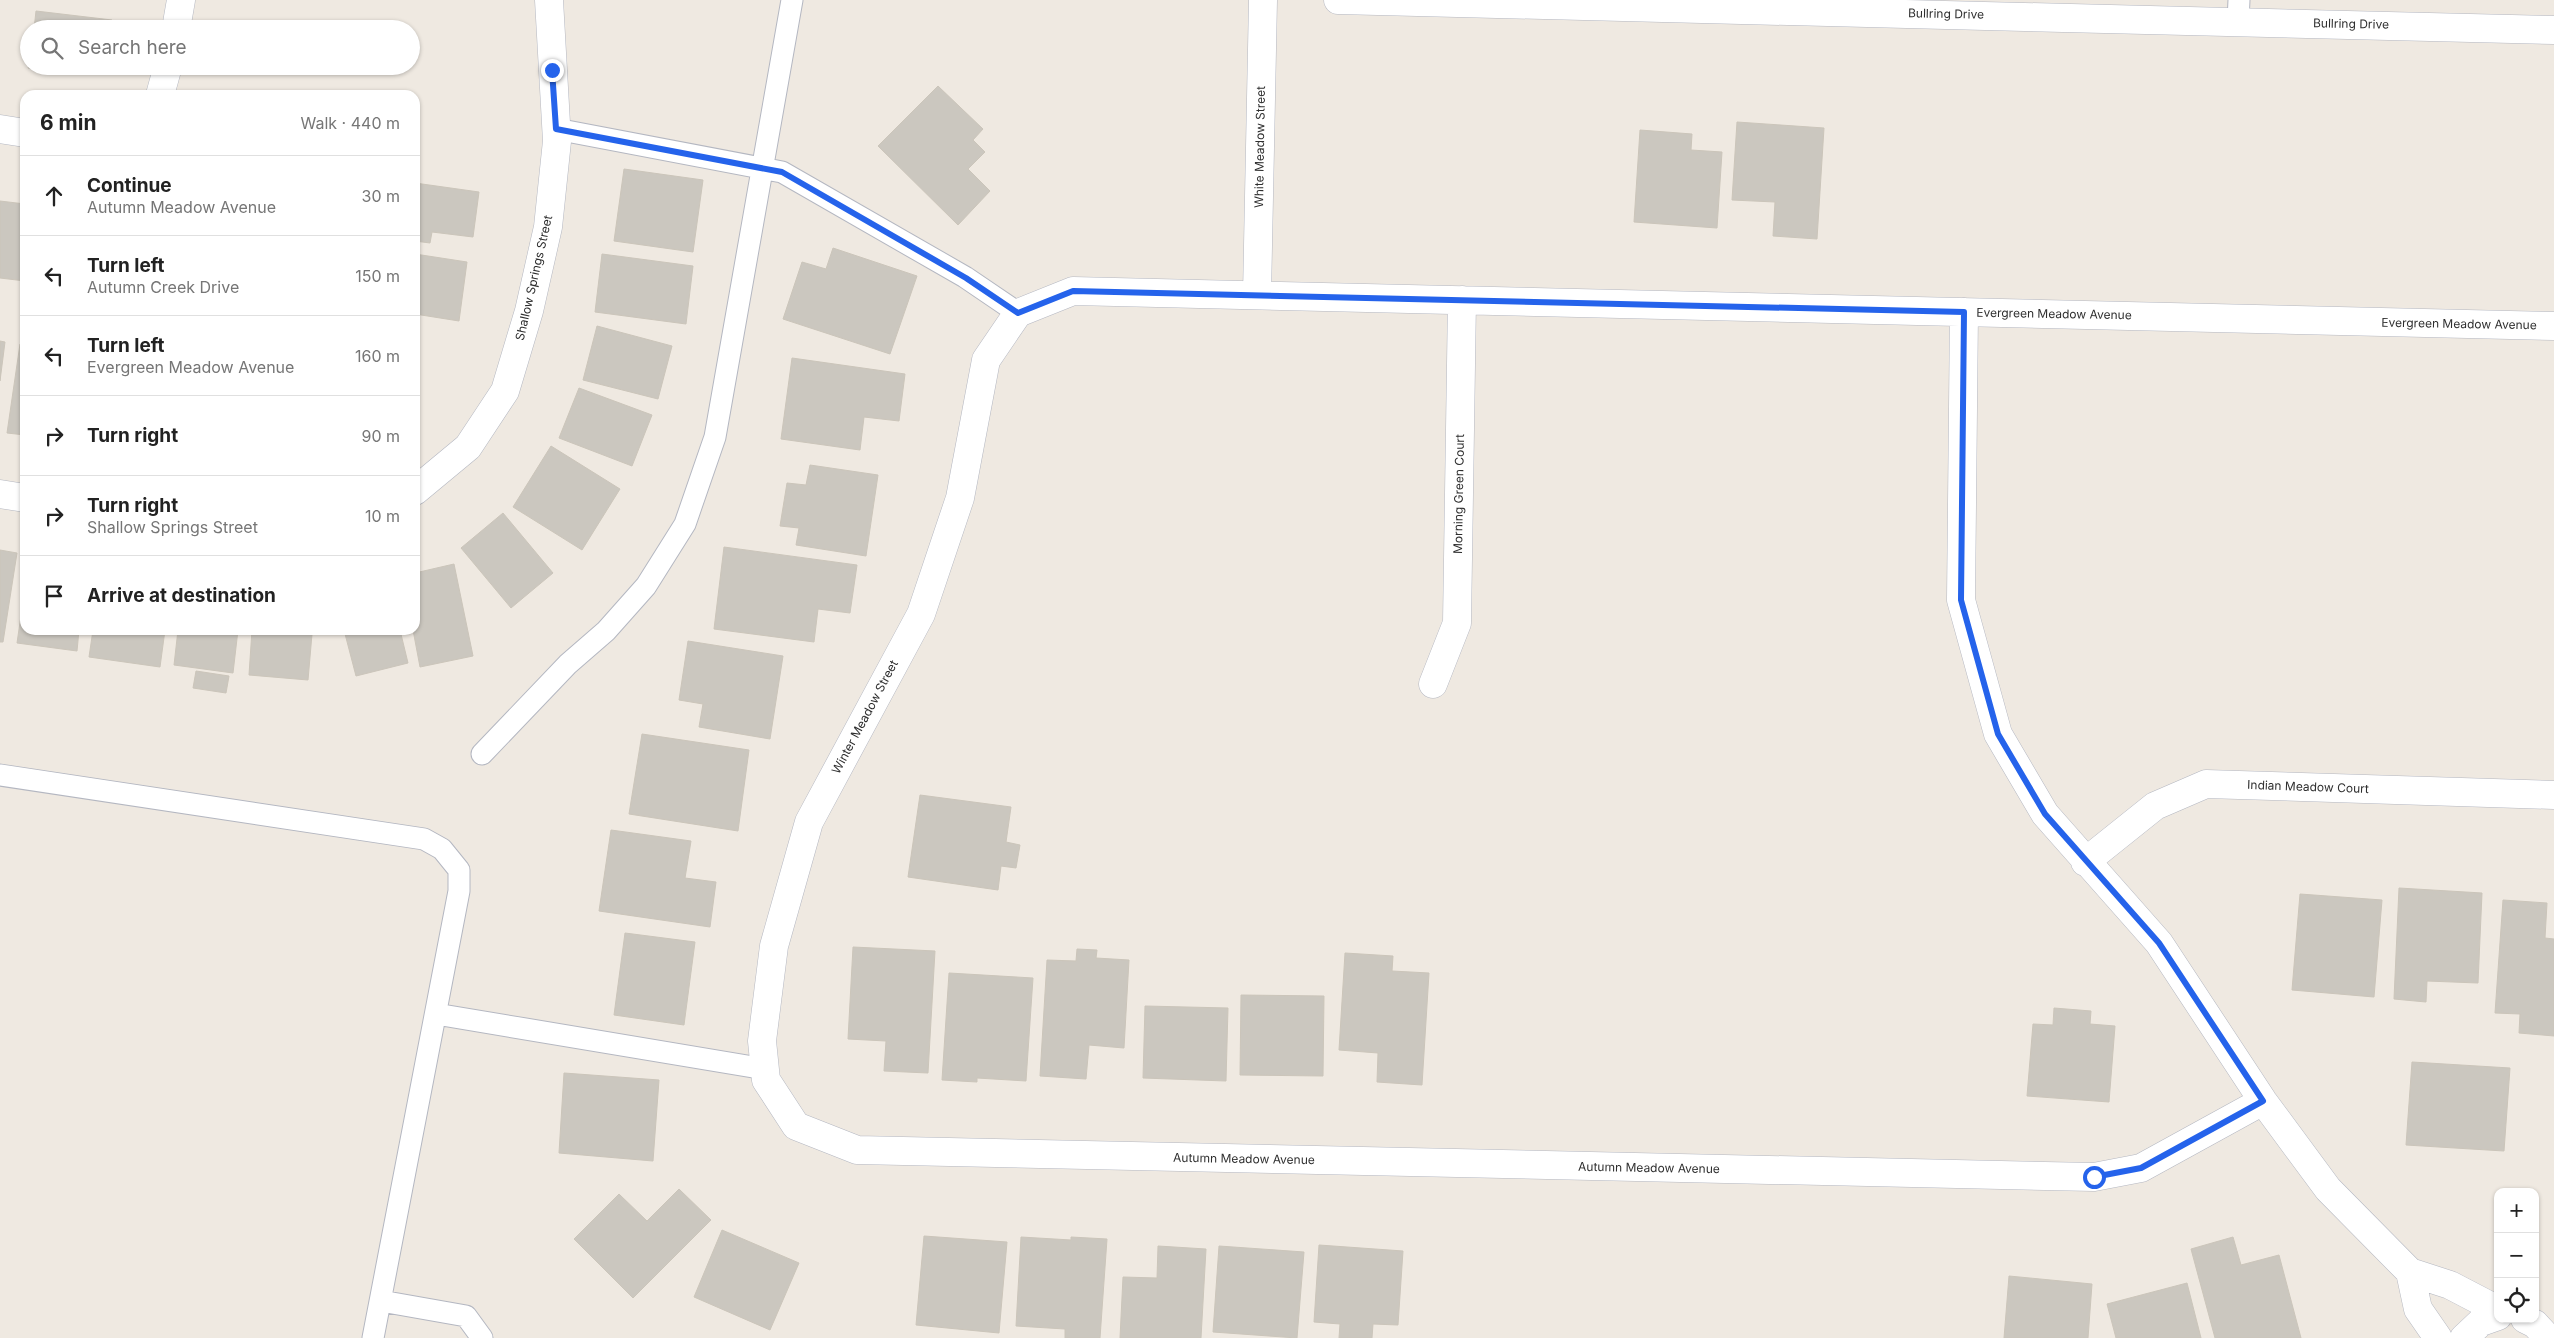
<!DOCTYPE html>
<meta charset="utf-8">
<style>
:root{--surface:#fff;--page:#f2f2f2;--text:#222;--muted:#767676;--line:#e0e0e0}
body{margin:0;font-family:Inter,sans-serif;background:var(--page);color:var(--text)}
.controls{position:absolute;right:15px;bottom:15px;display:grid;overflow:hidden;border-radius:10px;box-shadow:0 1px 4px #0004}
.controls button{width:45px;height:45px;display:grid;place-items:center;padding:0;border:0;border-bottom:1px solid var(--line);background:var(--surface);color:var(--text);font:25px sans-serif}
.stop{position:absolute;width:15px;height:15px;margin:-11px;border:4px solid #2563eb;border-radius:50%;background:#fff}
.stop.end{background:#2563eb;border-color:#fff;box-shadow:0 1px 5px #0008}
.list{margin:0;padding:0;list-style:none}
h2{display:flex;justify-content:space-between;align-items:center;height:65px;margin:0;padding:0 20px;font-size:21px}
h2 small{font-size:16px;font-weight:400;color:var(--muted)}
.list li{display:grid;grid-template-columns:32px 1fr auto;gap:15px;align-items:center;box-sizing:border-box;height:80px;padding:0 20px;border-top:1px solid var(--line)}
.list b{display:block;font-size:19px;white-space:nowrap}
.list p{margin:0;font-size:16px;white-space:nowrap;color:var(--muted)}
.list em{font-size:16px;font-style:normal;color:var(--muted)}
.icon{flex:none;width:28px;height:28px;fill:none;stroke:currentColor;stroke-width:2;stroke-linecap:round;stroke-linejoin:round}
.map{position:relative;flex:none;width:2554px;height:1338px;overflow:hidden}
.search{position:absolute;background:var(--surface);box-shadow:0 1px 4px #0004;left:20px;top:20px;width:400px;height:55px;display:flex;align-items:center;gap:12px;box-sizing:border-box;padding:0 18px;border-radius:28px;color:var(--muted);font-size:19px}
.panel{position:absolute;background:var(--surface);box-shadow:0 1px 4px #0004;left:20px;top:90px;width:400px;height:545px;border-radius:15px}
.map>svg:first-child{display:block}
.building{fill:#cbc7bf;stroke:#cbc5ba}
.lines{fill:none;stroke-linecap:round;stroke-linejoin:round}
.lane-casing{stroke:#b4b7c1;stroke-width:23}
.street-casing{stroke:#b4b7c1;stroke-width:29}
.lane{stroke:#fff;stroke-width:21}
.street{stroke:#fff;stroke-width:28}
.route{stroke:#2563eb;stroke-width:6}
.labels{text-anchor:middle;stroke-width:5;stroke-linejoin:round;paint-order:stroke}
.street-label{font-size:12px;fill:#2e2e2e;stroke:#fff}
</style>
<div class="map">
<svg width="2554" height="1338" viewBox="0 0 2554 1338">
<rect width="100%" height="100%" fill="#efe9e1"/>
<path class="building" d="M36 11 112 20 111 29H34Z
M29 66H69L68 73 28 68Z
M82 66H106V70Z
M938 86 983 129 973 140 985 152 968 169 990 191 958 225 878 146Z
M1737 122 1824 128 1817 239 1773 236 1775 202 1732 200Z
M1640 130 1692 134 1691 150 1722 152 1717 228 1634 222Z
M624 169 703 180 693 252 614 241Z
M415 183 479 192 473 237 432 232 430 243 415 241Z
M0 201 25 204V281L0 278Z
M833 248 917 276 890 354 783 319 802 262 826 269Z
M415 254 467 262 459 321 415 314Z
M602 254 693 266 686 324 595 312Z
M597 326 672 346 658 399 583 380Z
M0 341 5 342 0 381Z
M20 344 25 345V435L7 433Z
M792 358 905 374 899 421 864 417 860 450 781 439Z
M579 388 652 415 632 466 559 438Z
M551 446 620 489 582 550 513 507Z
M810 465 878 475 866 556 796 545 799 528 780 526 787 483 806 485Z
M503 513 553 573 511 608 461 548Z
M724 547 857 565 850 613 818 609 814 642 714 629Z
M0 550 17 553 3 642H0Z
M454 564 473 656 420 667 413 630H415V573Z
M24 595 25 630H79L77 651 17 643Z
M93 630H165L160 667 89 657Z
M178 630H238L233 673 174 665Z
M252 630H299V632L312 634 308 680 249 675Z
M344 630H400L408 663 356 676Z
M688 641 783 656 770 739 699 727 703 704 679 700Z
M196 671 229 676 226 693 193 688Z
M642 734 749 750 738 831 629 814Z
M920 795 1011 807 1006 842 1020 845 1016 868 1001 866 998 890 908 877Z
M611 830 691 841 685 878 716 882 710 927 599 911Z
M2399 888 2482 893 2478 983 2427 981 2426 1002 2394 999Z
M2300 894 2382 900 2374 997 2292 990Z
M2503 900 2547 903 2545 938 2554 939V1036L2519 1033 2520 1014 2495 1013Z
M625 933 695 942 684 1025 614 1015Z
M853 947 935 951 928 1073 884 1071 886 1041 848 1039Z
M1077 949 1097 950 1096 958 1129 960 1124 1048 1089 1045 1086 1079 1040 1076 1047 960 1076 961Z
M1345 953 1393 956 1392 971 1429 973 1422 1085 1377 1082 1378 1053 1339 1050Z
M949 973 1033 978 1026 1081 977 1078V1082L942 1080Z
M1241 995 1324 996 1323 1076 1240 1075Z
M1145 1006 1228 1008 1226 1081 1143 1078Z
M2054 1008 2091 1011 2090 1024 2115 1026 2109 1102 2027 1096 2033 1024 2053 1025Z
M2412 1062 2510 1068 2504 1151 2406 1145Z
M564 1073 659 1080 653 1161 559 1153Z
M679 1189 711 1220 633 1298 574 1239 619 1194 647 1221Z
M722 1230 799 1263 770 1330 694 1297Z
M924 1236 1007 1242 999 1333 916 1325Z
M1021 1237 1071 1240V1237L1107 1239 1100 1338H1065V1329L1016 1326Z
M2233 1237 2241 1265 2279 1255 2301 1338H2215L2191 1249Z
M1319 1245 1403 1251 1398 1325 1373 1324 1372 1338H1339L1340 1324 1314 1322Z
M1158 1246 1206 1249 1201 1338H1120L1123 1277 1157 1278Z
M1219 1246 1304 1252 1297 1338 1213 1332Z
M2009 1276 2092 1284 2088 1338H2004Z
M2187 1283 2201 1338H2116L2107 1304Z"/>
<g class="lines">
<g class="lane-casing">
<path id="lane" d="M2238 21 2239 0
M556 129 782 172 965 277 1018 313
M482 754 568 664 606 631 646 586 685 524 715 437 792 0
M0 775 424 839 442 849 459 870V891L373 1338
M436 1014 765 1069
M381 1301 466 1316 482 1338"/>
</g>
<g class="street-casing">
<path id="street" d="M1338 0 2554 30
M176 29 181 0
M160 95 168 66
M0 129 25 133
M1257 295 1263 0
M1964 312 1961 600 1998 734 2045 814 2159 943 2263 1101 2328 1189 2410 1272 2450 1285 2498 1310
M415 491 468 447 505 391 529 311 548 227 557 141 549 0
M0 494 25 498
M1433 684 1457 623 1462 300
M2085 862 2155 806 2206 784 2554 795
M2263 1101 2141 1168 2094 1177 857 1150 796 1126 766 1080 762 1041 774 946 809 822 921 614 960 498 986 360 1018 313 1073 291 2554 326
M2410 1272 2418 1309 2438 1338
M2525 1319 2535 1324 2548 1338
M2464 1338 2481 1322 2498 1316"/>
</g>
<use href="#lane" class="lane"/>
<use href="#street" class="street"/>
</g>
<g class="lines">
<path class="route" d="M552 70 556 129 782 172 966 278 1018 313 1073 291 1964 312 1961 600 1998 734 2045 814 2159 943 2263 1101 2141 1168 2094 1177"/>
</g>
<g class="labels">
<g class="street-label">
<text transform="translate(1946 14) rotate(1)" y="4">Bullring Drive</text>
<text transform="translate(2351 24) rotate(1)" y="4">Bullring Drive</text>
<text transform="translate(1260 147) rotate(-89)" y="4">White Meadow Street</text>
<text transform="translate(534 278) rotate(-77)" y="4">Shallow Springs Street</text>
<text transform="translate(2054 314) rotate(1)" y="4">Evergreen Meadow Avenue</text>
<text transform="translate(2459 324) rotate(1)" y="4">Evergreen Meadow Avenue</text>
<text transform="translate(1459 494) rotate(-89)" y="4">Morning Green Court</text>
<text transform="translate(865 717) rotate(-62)" y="4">Winter Meadow Street</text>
<text transform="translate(2308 787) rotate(2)" y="4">Indian Meadow Court</text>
<text transform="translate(1244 1159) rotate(1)" y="4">Autumn Meadow Avenue</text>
<text transform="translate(1649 1168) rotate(1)" y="4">Autumn Meadow Avenue</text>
</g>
</g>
</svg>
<div class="controls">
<button>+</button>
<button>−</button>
<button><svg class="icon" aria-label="locate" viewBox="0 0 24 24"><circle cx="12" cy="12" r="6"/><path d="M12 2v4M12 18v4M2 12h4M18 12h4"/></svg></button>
</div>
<div class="stop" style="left:2094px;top:1177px"></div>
<div class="stop end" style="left:552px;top:70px"></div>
<div class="search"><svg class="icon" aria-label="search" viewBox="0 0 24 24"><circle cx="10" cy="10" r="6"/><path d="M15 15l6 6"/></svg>Search here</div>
<section class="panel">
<h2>6 min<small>Walk · 440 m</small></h2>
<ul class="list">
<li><svg class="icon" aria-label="ahead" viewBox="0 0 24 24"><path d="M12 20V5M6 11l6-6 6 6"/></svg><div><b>Continue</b><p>Autumn Meadow Avenue</p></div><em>30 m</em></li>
<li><svg class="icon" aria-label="left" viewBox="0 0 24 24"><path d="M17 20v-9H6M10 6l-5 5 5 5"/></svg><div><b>Turn left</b><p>Autumn Creek Drive</p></div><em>150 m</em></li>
<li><svg class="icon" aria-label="left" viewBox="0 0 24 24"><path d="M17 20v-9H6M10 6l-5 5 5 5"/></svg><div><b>Turn left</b><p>Evergreen Meadow Avenue</p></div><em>160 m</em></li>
<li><svg class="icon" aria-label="right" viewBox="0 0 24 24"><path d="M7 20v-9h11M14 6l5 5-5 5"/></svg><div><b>Turn right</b></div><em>90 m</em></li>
<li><svg class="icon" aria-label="right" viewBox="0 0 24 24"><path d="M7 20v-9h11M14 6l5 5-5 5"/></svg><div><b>Turn right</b><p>Shallow Springs Street</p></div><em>10 m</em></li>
<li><svg class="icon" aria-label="arrive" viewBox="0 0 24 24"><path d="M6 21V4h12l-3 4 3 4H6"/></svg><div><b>Arrive at destination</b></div></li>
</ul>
</section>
</div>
